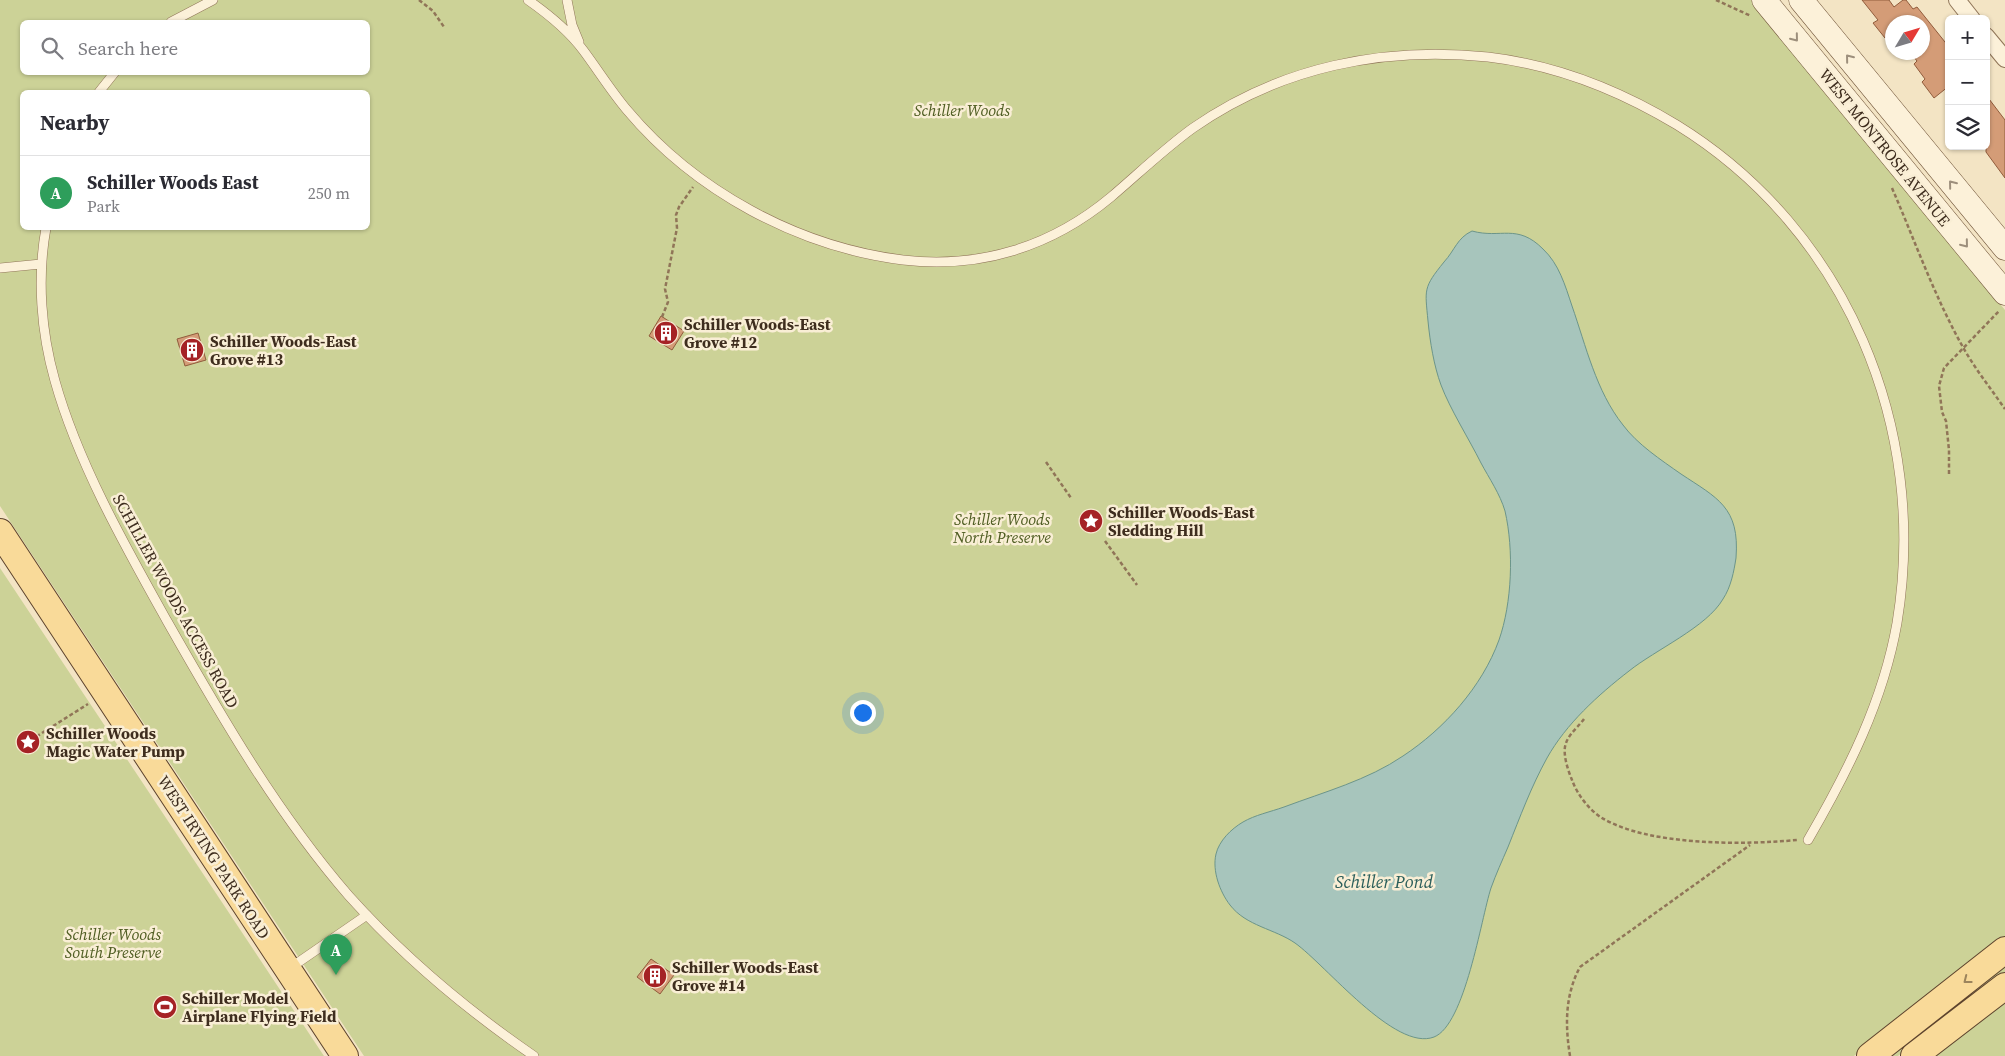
<!DOCTYPE html>
<meta charset="utf-8">
<style>
:root{--surface:#fff;--page:#f2f2f3;--text:#2b2b33;--muted:#7c7c81;--line:#e1e1e2;--accent:#0f766e}
body{margin:0;font-family:"Source Serif 4",serif;background:var(--page);color:var(--text)}
.controls{position:absolute;right:15px;top:15px;display:grid;overflow:hidden;border-radius:8px;box-shadow:0 1px 4px #0004}
.controls button{width:45px;height:45px;display:grid;place-items:center;padding:0;border:0;border-bottom:1px solid var(--line);background:var(--surface);color:var(--text);font:25px sans-serif}
.compass{position:absolute;left:1885px;top:15px;width:45px;height:45px;border-radius:50%;background:var(--surface);box-shadow:0 1px 4px #0004;rotate:52deg}
.you{position:absolute;left:862px;top:712px;width:18px;height:18px;margin:-12px;border:4px solid #fff;border-radius:50%;background:#1a73e8;box-shadow:0 0 0 8px #1a73e833}
.badge{display:grid;place-items:center;width:32px;height:32px;border-radius:50%;background:var(--accent);color:#fff;font-size:16px;font-weight:700}
.pin{position:absolute;translate:-50% -41px;filter:drop-shadow(0 1px 2px #0008)}
.pin::after{content:'';position:absolute;top:26px;width:18px;height:15px;background:inherit;clip-path:polygon(0 0,100% 0,50% 100%)}
.list{margin:0;padding:0;list-style:none}
h2{display:flex;justify-content:space-between;align-items:center;height:65px;margin:0;padding:0 20px;font-size:21px}
h2 small{font-size:16px;font-weight:400;color:var(--muted)}
.list li{display:grid;grid-template-columns:32px 1fr auto;gap:15px;align-items:center;box-sizing:border-box;height:75px;padding:0 20px;border-top:1px solid var(--line)}
.list b{display:block;font-size:19px;white-space:nowrap}
.list p{margin:0;font-size:16px;white-space:nowrap;color:var(--muted)}
.list em{font-size:16px;font-style:normal;color:var(--muted)}
.icon{flex:none;width:28px;height:28px;fill:none;stroke:currentColor;stroke-width:2;stroke-linecap:round;stroke-linejoin:round}
.map{position:relative;flex:none;width:2005px;height:1056px;overflow:hidden}
.search{position:absolute;background:var(--surface);box-shadow:0 1px 4px #0004;left:20px;top:20px;width:350px;height:55px;display:flex;align-items:center;gap:12px;box-sizing:border-box;padding:0 18px;border-radius:8px;color:var(--muted);font-size:19px}
.panel{position:absolute;background:var(--surface);box-shadow:0 1px 4px #0004;left:20px;top:90px;width:350px;height:140px;border-radius:8px}
.map>svg:first-child{display:block}
.green{fill:#ccd297;fill-rule:evenodd}
.water{fill:#a7c5bc;stroke:#6c958a}
.building{fill:#d49c77;stroke:#915c3c}
.lines{fill:none;stroke-linecap:round;stroke-linejoin:round}
.service-casing{stroke:#907558;stroke-width:10}
.minor-casing{stroke:#907558;stroke-width:18}
.secondary-casing{stroke:#72563b;stroke-width:25}
.primary-casing{stroke:#5d432d;stroke-width:28}
.path{stroke:#907558;stroke-width:2.5;stroke-dasharray:4 2.5;stroke-linecap:butt}
.service{stroke:#fcf1d9;stroke-width:9}
.minor{stroke:#fcf1d9;stroke-width:16}
.secondary{stroke:#fcf1d9;stroke-width:24}
.primary{stroke:#f9da99;stroke-width:26}
.oneway{stroke:#9d8f7c}
.oneway2{stroke:#9c845c}
.labels{text-anchor:middle;stroke-width:5;stroke-linejoin:round;paint-order:stroke}
.park-label{font-size:16px;font-style:italic;fill:#4f5d22;stroke:#f9eed5}
.street-label{font-size:16px;fill:#3e2d1e;stroke:#f9eed5}
.poi-label{font-size:16px;font-weight:bold;fill:#3e2d1e;stroke:#f9eed5;text-anchor:start}
.water-label{font-size:18px;font-style:italic;fill:#2c5f5b;stroke:#f9eed5}
</style>
<div class="map">
<svg width="2005" height="1056" viewBox="0 0 2005 1056">
<rect width="100%" height="100%" fill="#f3e4c4"/>
<path class="green" d="M0 0H1751L2005 310V937L1854 1056H364L0 506ZM22 22H368V72H22ZM22 92H368V228H22Z
M0 568 324 1056H0Z
M2005 964V973L1898 1056H1886Z
M2005 999V1056H1930Z"/>
<path class="water" d="M1472 231C1501 239 1517 223 1543 249 1559 264 1565 285 1572 306 1586 346 1596 391 1623 425 1637 444 1661 460 1681 474 1717 498 1740 507 1736 558 1734 571 1731 587 1723 599 1707 627 1655 650 1629 671 1598 695 1566 724 1547 758 1531 787 1520 817 1508 847 1502 861 1496 874 1491 888 1481 919 1465 1025 1434 1037 1395 1052 1326 965 1295 943 1275 929 1246 926 1230 905 1220 892 1212 871 1216 854 1219 841 1231 829 1243 822 1255 815 1270 812 1284 807 1324 792 1368 780 1403 756 1444 729 1482 687 1499 640 1512 603 1514 550 1505 511 1500 494 1489 478 1481 463 1469 439 1450 409 1441 385 1434 366 1430 342 1428 321 1425 289 1423 288 1444 262 1455 250 1457 238 1472 231Z"/>
<path class="building" d="M1862 0H1889L1894 7 1903 0H1906L1913 9 1917 7 1949 47V86L1934 98 1922 82 1925 79 1914 64 1917 61 1910 52H1922V22H1892V33L1885 38 1873 23 1878 20Z
M1986 95 2005 120V178L1986 152Z
M661 316 684 331 672 350 649 336Z
M198 333 206 360 185 366 177 339Z
M651 959 674 975 660 994 637 977Z"/>
<g class="lines">
<g class="service-casing">
<path id="service" d="M528 0C548 14 568 30 583 50 598 70 611 91 627 110 695 191 798 247 903 260 980 269 1051 247 1111 197 1138 174 1164 149 1193 128 1280 67 1384 46 1488 57 1556 65 1619 90 1677 125 1847 230 1929 428 1897 623 1883 702 1848 771 1808 840
M567 0 572 25 579 42
M171 22 213 0
M99 92 115 72
M46 228C37 278 41 332 55 381 78 463 125 546 167 621 221 716 277 813 349 896 403 956 467 1010 534 1056
M0 268 41 264
M290 968 367 915"/>
</g>
<g class="minor-casing">
<path id="minor" d="M1957 0 1972 19
M1986 36 2005 59"/>
</g>
<g class="secondary-casing">
<path id="secondary" d="M1764 0 2005 293
M1801 0 2005 248"/>
</g>
<g class="primary-casing">
<path id="primary" d="M0 532 345 1056
M1870 1056 2005 950
M1914 1056 2005 986"/>
</g>
<path class="path" d="M419 0 433 11 444 27
M1716 0 1751 16
M1892 188C1915 241 1935 298 1964 349 1976 370 1991 389 2005 409
M662 317 668 302 665 289 677 228 676 215 679 207 693 187
M1046 462 1071 498
M1949 474V450L1946 421 1942 412 1939 386 1944 368 2000 310
M1105 541 1137 585
M1584 719C1579 726 1569 734 1566 743 1562 753 1568 770 1572 780 1577 794 1589 810 1602 818 1649 846 1743 845 1797 840
M31 740 88 704
M1570 1056C1565 1025 1565 995 1580 967L1750 845"/>
<use href="#service" class="service"/>
<use href="#minor" class="minor"/>
<use href="#secondary" class="secondary"/>
<use href="#primary" class="primary"/>
</g>
<defs><path id="oneway-chevron" d="M-2-3.5L2.5 0L-2 3.5" fill="none" stroke-width="1.6" stroke-linecap="round" stroke-linejoin="round" transform="scale(1.25)"/></defs>
<g class="oneway">
<use href="#oneway-chevron" transform="translate(1795 38) rotate(51)"/>
<use href="#oneway-chevron" transform="translate(1849 58) rotate(-129)"/>
<use href="#oneway-chevron" transform="translate(1952 184) rotate(-129)"/>
<use href="#oneway-chevron" transform="translate(1965 244) rotate(51)"/>
</g>
<use class="oneway2" href="#oneway-chevron" transform="translate(1967 980) rotate(142)"/>
<defs>
<g id="building-disc" transform="scale(1.25)"><circle r="9.5" fill="#a52225" stroke="#f9eed5"/><path d="M-4-6H4V6H1V3H-1V6H-4ZM-2.5-4.3h1.7v1.8h-1.7ZM.8-4.3h1.7v1.8H.8ZM-2.5-1h1.7V.8h-1.7ZM.8-1h1.7V.8H.8Z" fill="#fff"/></g>
<g id="sight-disc" transform="scale(1.25)"><circle r="9.5" fill="#a52225" stroke="#f9eed5"/><path d="M0-6L1.8-2.2L6-1.7L2.9 1.2L3.7 5.4L0 3.3L-3.7 5.4L-2.9 1.2L-6-1.7L-1.8-2.2Z" fill="#fff"/></g>
<g id="stadium-disc" transform="scale(1.25)"><circle r="9.5" fill="#a52225" stroke="#f9eed5"/><path d="M0-5a6.5 5 0 1 0 0 10a6.5 5 0 1 0 0-10ZM-3.5-1.8h7v3.6h-7Z" fill="#fff"/></g>
</defs>
<g fill-rule="evenodd">
<use href="#building-disc" x="666" y="333"/>
<use href="#building-disc" x="192" y="350"/>
<use href="#sight-disc" x="1091" y="521"/>
<use href="#sight-disc" x="28" y="742"/>
<use href="#building-disc" x="655" y="976"/>
<use href="#stadium-disc" x="165" y="1007"/>
</g>
<g class="labels">
<g class="park-label">
<text x="962" y="116">Schiller Woods</text>
<text x="1002" y="525">Schiller Woods<tspan x="1002" dy="18">North Preserve</tspan></text>
<text x="113" y="940">Schiller Woods<tspan x="113" dy="18">South Preserve</tspan></text>
</g>
<g class="street-label">
<text transform="translate(1885 147) rotate(51)" y="6">WEST MONTROSE AVENUE</text>
<text transform="translate(176 601) rotate(61)" y="6">SCHILLER WOODS ACCESS ROAD</text>
<text transform="translate(214 857) rotate(57)" y="6">WEST IRVING PARK ROAD</text>
</g>
<g class="poi-label">
<text x="684" y="330">Schiller Woods-East<tspan x="684" dy="18">Grove #12</tspan></text>
<text x="210" y="347">Schiller Woods-East<tspan x="210" dy="18">Grove #13</tspan></text>
<text x="1108" y="518">Schiller Woods-East<tspan x="1108" dy="18">Sledding Hill</tspan></text>
<text x="46" y="739">Schiller Woods<tspan x="46" dy="18">Magic Water Pump</tspan></text>
<text x="672" y="973">Schiller Woods-East<tspan x="672" dy="18">Grove #14</tspan></text>
<text x="182" y="1004">Schiller Model<tspan x="182" dy="18">Airplane Flying Field</tspan></text>
</g>
<g class="water-label">
<text x="1384" y="888">Schiller Pond</text>
</g>
</g>
</svg>
<div class="controls">
<button>+</button>
<button>−</button>
<button><svg class="icon" aria-label="layers" viewBox="0 0 24 24"><path d="M12 4l9 5-9 5-9-5zM3 14l9 5 9-5"/></svg></button>
</div>
<svg class="compass" viewBox="-18 -18 36 36"><path d="M0-13l5 13h-10z" fill="#e53935"/><path d="M0 13l5-13h-10z" fill="#7c7c81"/></svg>
<div class="you"></div>
<div class="pin badge" style="left:336px;top:975px;background:#2e9e5b">A</div>
<div class="search"><svg class="icon" aria-label="search" viewBox="0 0 24 24"><circle cx="10" cy="10" r="6"/><path d="M15 15l6 6"/></svg>Search here</div>
<section class="panel">
<h2>Nearby<small></small></h2>
<ul class="list">
<li><span class="badge" style="background:#2e9e5b">A</span><div><b>Schiller Woods East</b><p>Park</p></div><em>250 m</em></li>
</ul>
</section>
</div>
